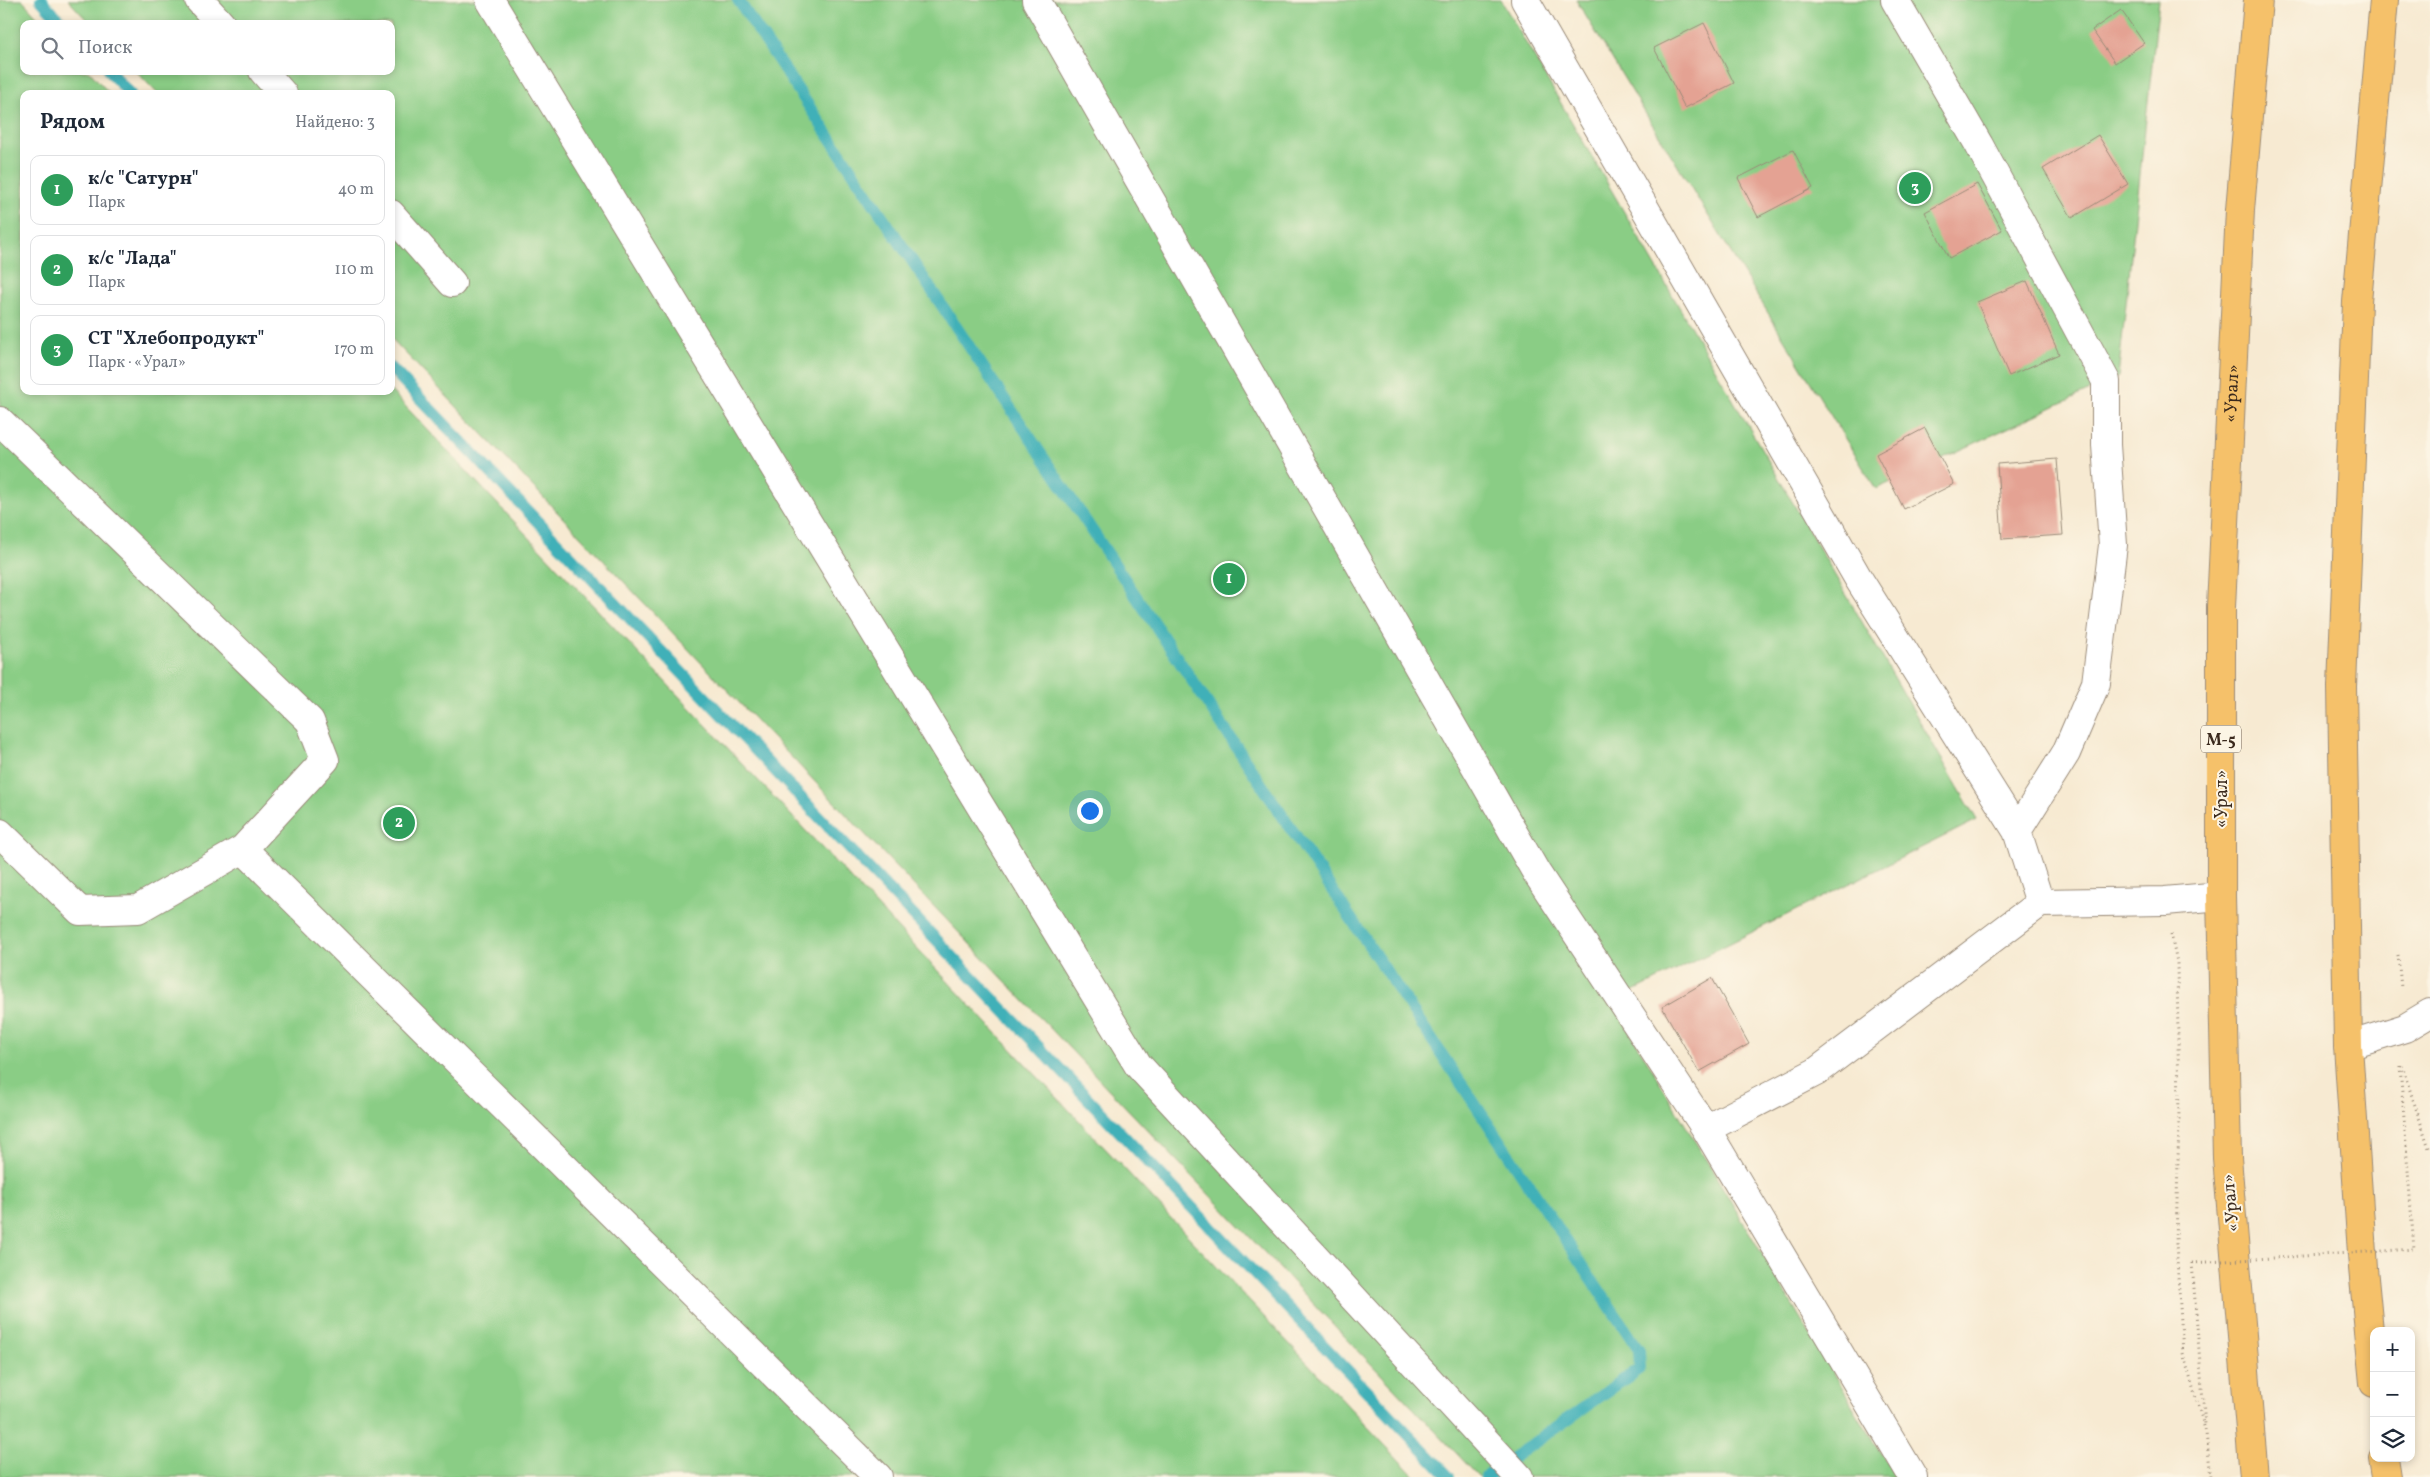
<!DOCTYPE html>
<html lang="ru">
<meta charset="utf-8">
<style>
:root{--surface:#fff;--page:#f6f6f7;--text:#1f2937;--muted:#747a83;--line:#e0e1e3;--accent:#2563eb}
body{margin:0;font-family:Vollkorn,serif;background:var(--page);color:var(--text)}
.controls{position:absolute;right:15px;bottom:15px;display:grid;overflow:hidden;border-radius:10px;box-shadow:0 2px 8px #0003}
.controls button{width:45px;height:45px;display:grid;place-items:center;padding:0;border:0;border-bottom:1px solid var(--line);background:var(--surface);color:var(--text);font:25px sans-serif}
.you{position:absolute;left:1089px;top:810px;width:18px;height:18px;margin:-12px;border:4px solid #fff;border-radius:50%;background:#1a73e8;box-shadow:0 0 0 8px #1a73e833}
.badge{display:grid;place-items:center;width:32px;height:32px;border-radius:50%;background:var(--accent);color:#fff;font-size:16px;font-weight:700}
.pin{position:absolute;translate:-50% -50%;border:2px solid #fff;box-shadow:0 1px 5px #0006}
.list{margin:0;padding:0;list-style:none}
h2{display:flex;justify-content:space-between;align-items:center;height:65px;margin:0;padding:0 20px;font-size:21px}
h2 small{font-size:16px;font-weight:400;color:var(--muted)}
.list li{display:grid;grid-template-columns:32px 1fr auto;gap:15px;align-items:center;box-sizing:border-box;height:70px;margin:0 10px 10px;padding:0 10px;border:1px solid var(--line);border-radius:10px}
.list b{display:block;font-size:19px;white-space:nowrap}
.list p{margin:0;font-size:16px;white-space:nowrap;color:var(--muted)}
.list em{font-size:16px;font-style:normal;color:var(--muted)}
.icon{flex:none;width:28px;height:28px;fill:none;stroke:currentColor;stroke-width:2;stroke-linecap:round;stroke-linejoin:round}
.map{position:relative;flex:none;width:2430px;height:1477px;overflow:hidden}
.search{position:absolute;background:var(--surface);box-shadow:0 2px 8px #0003;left:20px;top:20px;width:375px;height:55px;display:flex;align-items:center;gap:12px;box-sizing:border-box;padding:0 18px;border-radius:10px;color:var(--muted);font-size:19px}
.panel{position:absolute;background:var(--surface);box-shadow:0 2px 8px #0003;left:20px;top:90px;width:375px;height:305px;border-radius:10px}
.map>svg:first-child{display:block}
.green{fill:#8acd85;stroke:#627c52}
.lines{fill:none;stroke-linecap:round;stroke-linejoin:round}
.stream{stroke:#3fb0b8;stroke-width:12}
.building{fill:#e4a293}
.minor-casing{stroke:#998a78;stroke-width:30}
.highway-casing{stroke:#998a78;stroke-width:30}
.path{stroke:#998a78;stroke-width:3;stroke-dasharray:1 4;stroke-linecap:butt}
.minor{stroke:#fff;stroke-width:28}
.highway{stroke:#f5c16b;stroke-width:28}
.path-bridge{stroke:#998a78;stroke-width:3;stroke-dasharray:1 4;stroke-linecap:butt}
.labels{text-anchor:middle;stroke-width:4;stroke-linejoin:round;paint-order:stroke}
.shield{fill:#fcf5e5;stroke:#75675a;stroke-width:1}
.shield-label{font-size:16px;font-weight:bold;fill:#3b2a1e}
.street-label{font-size:18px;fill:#3b2a1e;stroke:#fcf5e5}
</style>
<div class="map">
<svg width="2430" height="1477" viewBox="0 0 2430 1477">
<rect width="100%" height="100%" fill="#fcf5e5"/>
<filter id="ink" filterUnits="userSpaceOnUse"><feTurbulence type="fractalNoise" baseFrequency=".02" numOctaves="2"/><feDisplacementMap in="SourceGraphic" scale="10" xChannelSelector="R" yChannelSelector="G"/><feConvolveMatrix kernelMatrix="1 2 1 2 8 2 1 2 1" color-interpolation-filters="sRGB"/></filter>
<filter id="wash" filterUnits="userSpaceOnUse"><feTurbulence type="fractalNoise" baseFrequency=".0096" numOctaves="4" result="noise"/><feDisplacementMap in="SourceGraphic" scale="20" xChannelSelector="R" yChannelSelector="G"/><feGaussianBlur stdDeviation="1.12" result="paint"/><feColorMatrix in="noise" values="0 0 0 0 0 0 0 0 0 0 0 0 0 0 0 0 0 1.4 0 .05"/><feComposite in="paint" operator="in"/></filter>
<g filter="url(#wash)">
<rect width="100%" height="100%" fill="#f7ead2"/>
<path class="green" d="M0 0H22L44 24H24V71H89L110 94H24V391H391L1415 1477H0Z
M68 0H1501L1977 820 1612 1002 1895 1477H1479L391 338V94H158L136 71H391V24H91Z
M1576 0H2159L2118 377 1876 489Z"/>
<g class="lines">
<path class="stream" d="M41 0 63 24
M738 0 1639 1350 1640 1368 1486 1477
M109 71 130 94
M391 368 1449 1477"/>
</g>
<g id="blocks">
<path class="building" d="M2121 10 2144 43 2115 63 2092 30Z
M1704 23 1734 83 1685 108 1654 48Z
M2098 135 2128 184 2072 218 2043 169Z
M1793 150 1813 188 1758 217 1738 178Z
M1977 184 2002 230 1949 258 1925 212Z
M2027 281 2059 354 2009 376 1977 302Z
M1925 428 1954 484 1904 509 1876 454Z
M2057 459 2063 535 2002 539 1997 464Z
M1712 978 1749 1044 1699 1072 1662 1007Z"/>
</g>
</g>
<g filter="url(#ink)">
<use href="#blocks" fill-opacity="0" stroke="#998a78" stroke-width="1"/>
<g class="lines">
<g class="minor-casing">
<path id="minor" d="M199 0 221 24
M490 0 1138 1065 1519 1477
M1036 0 1536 872 1706 1129 1816 1072 2040 903
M1525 0 1858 578 2017 831 2066 753 2096 683 2113 545 2106 445V381L1979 145 1895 0
M263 71 283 94
M391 214 452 283
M0 421 310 721 325 760 243 849
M2017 831 2040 903 2165 901 2221 896
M0 833 80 911 138 909 243 849 878 1477
M2348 1046 2405 1028 2430 1013
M1706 1129 1913 1477"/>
</g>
<g class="highway-casing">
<g id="highway">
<path d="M2374 1383 2363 1268 2348 1046 2342 687 2357 302 2384 0"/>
<path d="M2383 1458 2386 1477"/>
<path id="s1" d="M2254 1477 2227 1158 2221 896V607L2240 210 2258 0"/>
</g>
</g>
<path class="path" d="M2171 934 2177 962 2179 1119 2176 1244 2183 1353 2206 1433 2211 1477
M2398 955 2401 988
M2400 1066 2414 1249
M2402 1066 2430 1151
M2192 1263 2205 1425"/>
<use href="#minor" class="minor"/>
<use href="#highway" class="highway"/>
<path class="path-bridge" d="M2192 1263 2414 1249"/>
</g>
</g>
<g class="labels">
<rect class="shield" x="2201" y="725.5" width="40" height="27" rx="4"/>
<g class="shield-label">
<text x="2221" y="745">М-5</text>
</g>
<g class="street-label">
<text dy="6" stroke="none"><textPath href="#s1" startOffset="1085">«Урал»</textPath></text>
<text transform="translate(2221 799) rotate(-90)" y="6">«Урал»</text>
<text transform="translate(2230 1203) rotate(-95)" y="6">«Урал»</text>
</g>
</g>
</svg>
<div class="controls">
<button>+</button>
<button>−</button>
<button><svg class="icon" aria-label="layers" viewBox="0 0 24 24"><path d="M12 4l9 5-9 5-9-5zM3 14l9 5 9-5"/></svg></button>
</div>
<div class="you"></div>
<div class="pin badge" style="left:1229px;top:579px;background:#2e9e5b">1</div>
<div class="pin badge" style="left:399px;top:823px;background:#2e9e5b">2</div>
<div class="pin badge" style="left:1915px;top:188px;background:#2e9e5b">3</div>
<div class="search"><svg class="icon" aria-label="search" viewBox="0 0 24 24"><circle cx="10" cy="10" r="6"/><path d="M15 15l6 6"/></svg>Поиск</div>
<section class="panel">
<h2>Рядом<small>Найдено: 3</small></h2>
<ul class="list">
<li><span class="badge" style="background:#2e9e5b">1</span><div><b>к/с &quot;Сатурн&quot;</b><p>Парк</p></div><em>40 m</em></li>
<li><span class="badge" style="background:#2e9e5b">2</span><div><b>к/с &quot;Лада&quot;</b><p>Парк</p></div><em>110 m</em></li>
<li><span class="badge" style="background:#2e9e5b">3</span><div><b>СТ &quot;Хлебопродукт&quot;</b><p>Парк · «Урал»</p></div><em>170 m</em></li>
</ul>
</section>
</div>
